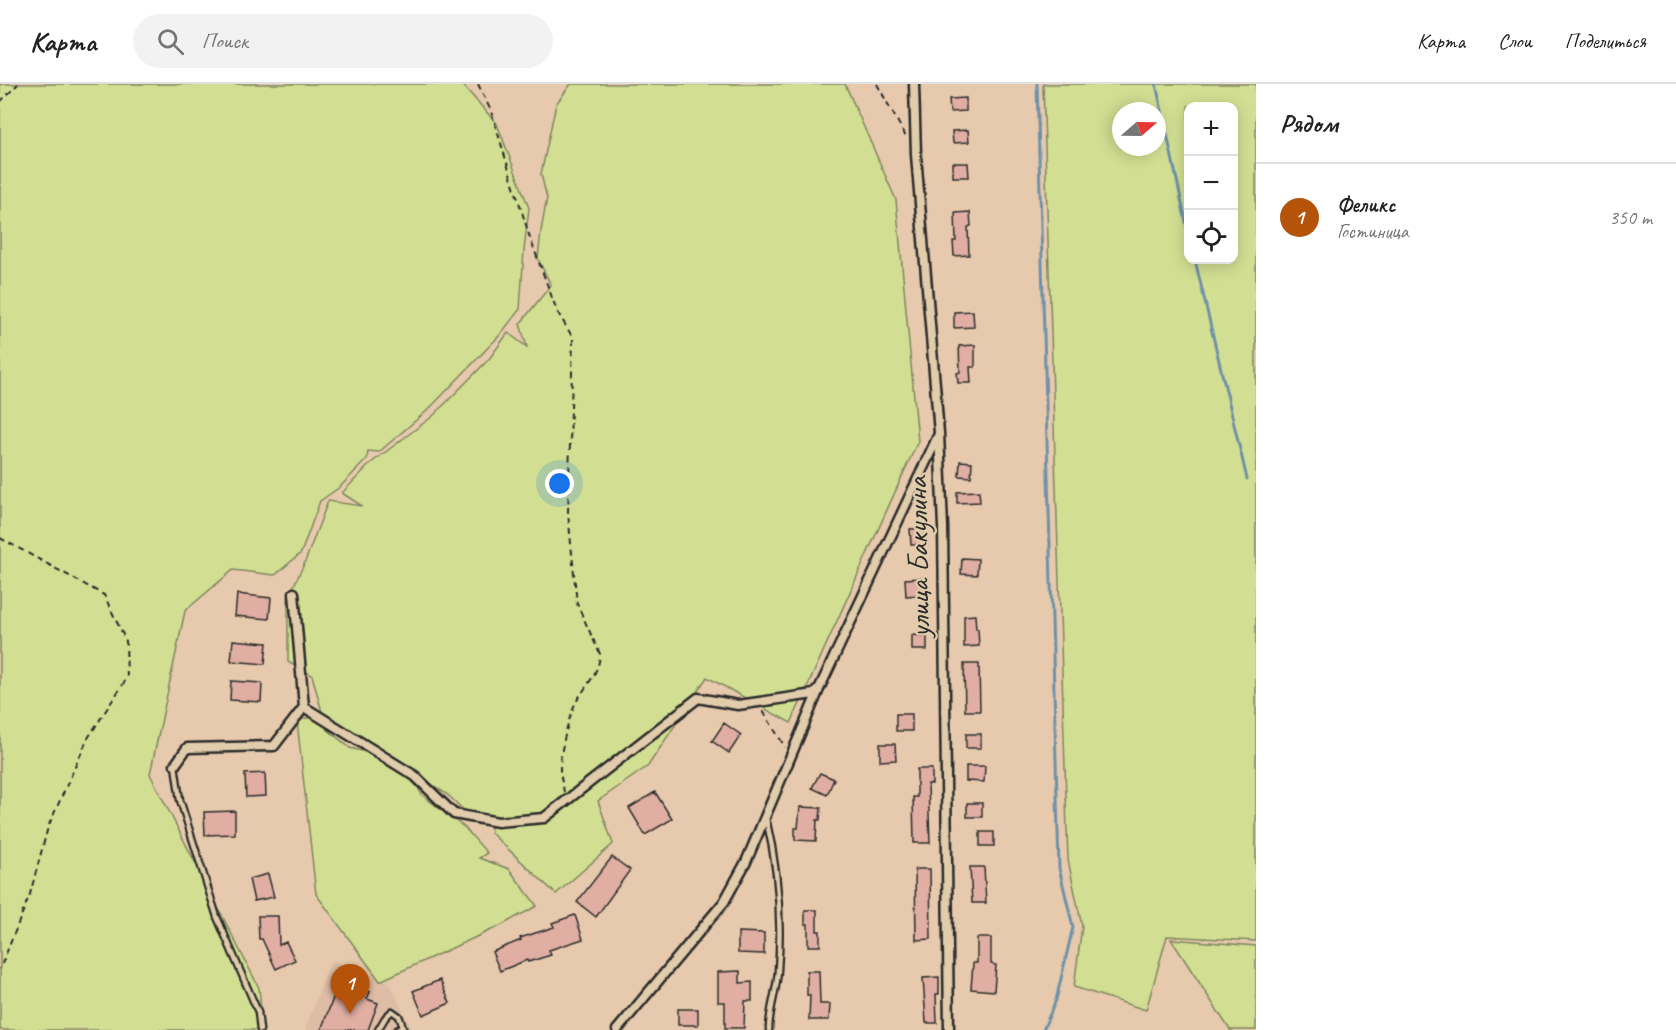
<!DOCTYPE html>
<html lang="ru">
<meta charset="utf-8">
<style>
:root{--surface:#fff;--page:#f2f2f2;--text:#222;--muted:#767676;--line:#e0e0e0;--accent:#b45309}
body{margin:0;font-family:Caveat,sans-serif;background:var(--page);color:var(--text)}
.controls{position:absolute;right:18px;top:18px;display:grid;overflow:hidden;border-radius:12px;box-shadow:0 3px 15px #0003}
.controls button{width:54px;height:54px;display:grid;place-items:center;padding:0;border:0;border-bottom:2px solid var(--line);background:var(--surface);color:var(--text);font:30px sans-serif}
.compass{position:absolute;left:1112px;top:18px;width:54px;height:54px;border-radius:50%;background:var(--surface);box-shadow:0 3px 15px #0003;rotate:70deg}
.you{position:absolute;left:560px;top:400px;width:21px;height:21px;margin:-15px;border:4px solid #fff;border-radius:50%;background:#1a73e8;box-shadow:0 0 0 9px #1a73e833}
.badge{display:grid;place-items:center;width:39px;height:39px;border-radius:50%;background:var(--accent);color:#fff;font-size:20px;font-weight:700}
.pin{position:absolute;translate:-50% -50px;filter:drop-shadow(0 2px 3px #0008)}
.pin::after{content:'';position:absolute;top:32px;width:21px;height:18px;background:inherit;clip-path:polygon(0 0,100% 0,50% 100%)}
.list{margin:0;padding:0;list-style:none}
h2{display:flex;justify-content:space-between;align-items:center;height:78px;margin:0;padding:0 24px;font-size:26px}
h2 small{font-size:20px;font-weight:400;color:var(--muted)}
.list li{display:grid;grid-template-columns:39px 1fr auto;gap:18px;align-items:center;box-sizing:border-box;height:108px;padding:0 24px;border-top:2px solid var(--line)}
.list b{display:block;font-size:22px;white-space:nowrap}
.list p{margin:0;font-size:20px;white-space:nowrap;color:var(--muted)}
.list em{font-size:20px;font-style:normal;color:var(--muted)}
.icon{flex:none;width:33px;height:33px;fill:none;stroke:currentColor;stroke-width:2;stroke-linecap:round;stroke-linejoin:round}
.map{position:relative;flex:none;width:1256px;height:946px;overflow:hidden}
header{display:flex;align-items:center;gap:36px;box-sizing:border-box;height:84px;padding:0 30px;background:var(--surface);border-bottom:2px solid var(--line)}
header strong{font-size:28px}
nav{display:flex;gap:33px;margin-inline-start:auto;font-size:21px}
.search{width:420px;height:54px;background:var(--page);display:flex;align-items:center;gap:15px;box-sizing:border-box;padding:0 21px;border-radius:33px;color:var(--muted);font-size:22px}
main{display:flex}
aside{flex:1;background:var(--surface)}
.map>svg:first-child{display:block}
.built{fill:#debca5}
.green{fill:#d2df92;stroke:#7e855e;stroke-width:1.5;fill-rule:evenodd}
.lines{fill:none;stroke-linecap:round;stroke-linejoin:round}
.stream{stroke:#6e91a8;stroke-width:3}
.building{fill:#e0aea3;stroke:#2b2b2b;stroke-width:1.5}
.lane-casing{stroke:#2b2b2b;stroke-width:9}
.street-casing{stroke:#2b2b2b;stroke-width:13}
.path{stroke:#2b2b2b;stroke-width:2;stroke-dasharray:6 4.5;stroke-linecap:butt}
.lane{stroke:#e1ccab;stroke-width:4.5}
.street{stroke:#e1ccab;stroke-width:8}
.labels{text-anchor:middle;stroke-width:4.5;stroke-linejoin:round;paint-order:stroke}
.street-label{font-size:30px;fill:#2b2b2b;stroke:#e1ccab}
</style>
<header>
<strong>Карта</strong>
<div class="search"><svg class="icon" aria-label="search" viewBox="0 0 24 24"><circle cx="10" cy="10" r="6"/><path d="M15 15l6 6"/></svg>Поиск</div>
<nav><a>Карта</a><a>Слои</a><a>Поделиться</a></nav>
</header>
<main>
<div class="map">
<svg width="1256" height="946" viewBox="0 0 1256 946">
<rect width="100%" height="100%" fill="#e7caad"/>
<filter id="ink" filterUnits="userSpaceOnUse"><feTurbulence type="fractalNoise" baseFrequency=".0167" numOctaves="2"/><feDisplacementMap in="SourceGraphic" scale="12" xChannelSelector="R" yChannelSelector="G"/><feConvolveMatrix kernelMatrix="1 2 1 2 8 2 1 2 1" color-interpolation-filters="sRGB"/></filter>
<g filter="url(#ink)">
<path class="built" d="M331 876 389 898 412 946H305Z"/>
<path class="green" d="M0 0H462L497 40 529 124 524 166 520 225 499 252 429 325 379 368 368 367 367 375 340 403 320 417 301 469 275 491 233 486 185 527 150 690 259 904 263 946H0Z
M571 0H845L896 116 918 357 791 639 707 593 648 682 598 717 613 760 556 810 491 749 490 734 473 735 448 711 407 684 422 711 465 744 487 769 479 774 509 785 537 822 500 842 380 897 316 810 297 637 317 631 327 645 350 664 394 675 322 628 312 591 288 578V514L305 478 328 417 362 422 342 409 371 379 433 332 489 275 508 249 527 263 520 240 551 201 538 175 541 147 547 114 541 90 556 20Z
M1043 0H1256V857L1167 852 1146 926 1074 903 1082 842 1068 776ZM1234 22V176H1188V22ZM1121 27H1157V63H1121Z
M1171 855 1256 862V946H1230Z"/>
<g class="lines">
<path class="stream" d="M1037 0 1059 784 1073 843 1056 916 1043 946
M1156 0 1188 147
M1195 176 1247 395"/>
</g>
<path class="building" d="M966 14V27L950 28 949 15Z
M968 46 969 58 953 59 952 47Z
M953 79H968L969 93H953Z
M970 128 971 142 968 143 969 171 954 172 953 157H956L955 129Z
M973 227 974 243 954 244V228Z
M975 261V283H970L971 299H958L957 289 960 288 959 262Z
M960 377 972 378 971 393 959 392Z
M979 407 980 418 957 419V408Z
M926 444 927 461H911L910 445Z
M962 474 978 475 977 491 961 490Z
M921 494V511L906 512 905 495Z
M237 510 271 514 269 535 235 532Z
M975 531 976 545H978L979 562 964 563V532Z
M912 551 927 552V566H912Z
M233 556 267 559 265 580 231 577Z
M964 580H979L980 627H965Z
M231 597 262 599 261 618 230 616Z
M896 630H912V647H896Z
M724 639 741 651 729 669 712 657Z
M966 650H981V664H966Z
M880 660H895L896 676 880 677Z
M966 682H985L984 698 966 697Z
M917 685H932V700H928L930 759H914L913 713H917Z
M265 689 266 712 246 713 245 690Z
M820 689 834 695 827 711 812 704Z
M655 708 672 735 645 751 629 724Z
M967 719H982V733H967Z
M800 723 821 724 820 736H817L816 757 795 756V744H798Z
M235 727V750L205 751 204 728Z
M980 748H994V762H980Z
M612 773 630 786 596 833 577 818Z
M970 783H984L986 819H972Z
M915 785H930L931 855 916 856Z
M268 790 274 813 254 817 249 795Z
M805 826H817V847H820V862H808V840H805Z
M575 831 583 855 549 866 551 871 528 878 527 876 500 887 492 868 521 856 520 854 554 843 552 839Z
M258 832H278L279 861 286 858 295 876 276 885 262 855H259Z
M738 848 764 849V870L738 869Z
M977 854H991V880L996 881 994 907 971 905 973 879H977Z
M740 887V899L752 898V917H745L744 944H725V918H718V888Z
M807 887H819L820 920H830L829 936H809L810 911H807Z
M939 893V910H936L937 939H926L923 894Z
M440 896 450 919 423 931 413 907Z
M354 901 370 908 367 915 378 919 368 946H321L337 904 351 909Z
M678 925H698V941H678Z"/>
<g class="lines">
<g class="lane-casing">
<path id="lane" d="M175 681 180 716 217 833 258 928 260 946
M766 734C778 784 782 836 778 886 777 907 769 925 769 946
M378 946 385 934 392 927 399 932 403 943 397 946"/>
</g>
<g class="street-casing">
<path id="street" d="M914 0 916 71 939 349 943 443 949 946
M294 509 304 623
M175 681 187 664 274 662 304 623 415 692 454 730 498 738 544 734 698 614 738 621 814 610 820 603
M617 946 724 818 746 778 820 603 938 352"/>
</g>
<path class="path" d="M478 0 491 27 530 154 557 227 573 254 568 429 577 520 600 570C599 591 584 603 575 620 568 635 560 668 560 685 560 692 563 701 564 708
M877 0 906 53
M0 18 18 0
M0 454 104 511 126 557 127 594 88 654 48 743 30 810 0 885
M763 627 785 663"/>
<use href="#lane" class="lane"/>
<use href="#street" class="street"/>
</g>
</g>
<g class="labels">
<g class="street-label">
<text transform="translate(918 473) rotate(-91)" y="10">улица Бакулина</text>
</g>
</g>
</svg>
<div class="controls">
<button>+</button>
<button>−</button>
<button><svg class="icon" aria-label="locate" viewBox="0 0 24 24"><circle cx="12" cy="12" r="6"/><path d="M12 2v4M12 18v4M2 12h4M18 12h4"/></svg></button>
</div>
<svg class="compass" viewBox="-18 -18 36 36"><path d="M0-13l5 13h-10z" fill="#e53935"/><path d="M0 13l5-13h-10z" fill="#767676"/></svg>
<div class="you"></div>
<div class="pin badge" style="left:350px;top:930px">1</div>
</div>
<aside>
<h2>Рядом<small></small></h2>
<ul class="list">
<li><span class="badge">1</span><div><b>Феликс</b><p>Гостиница</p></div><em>350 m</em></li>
</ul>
</aside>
</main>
